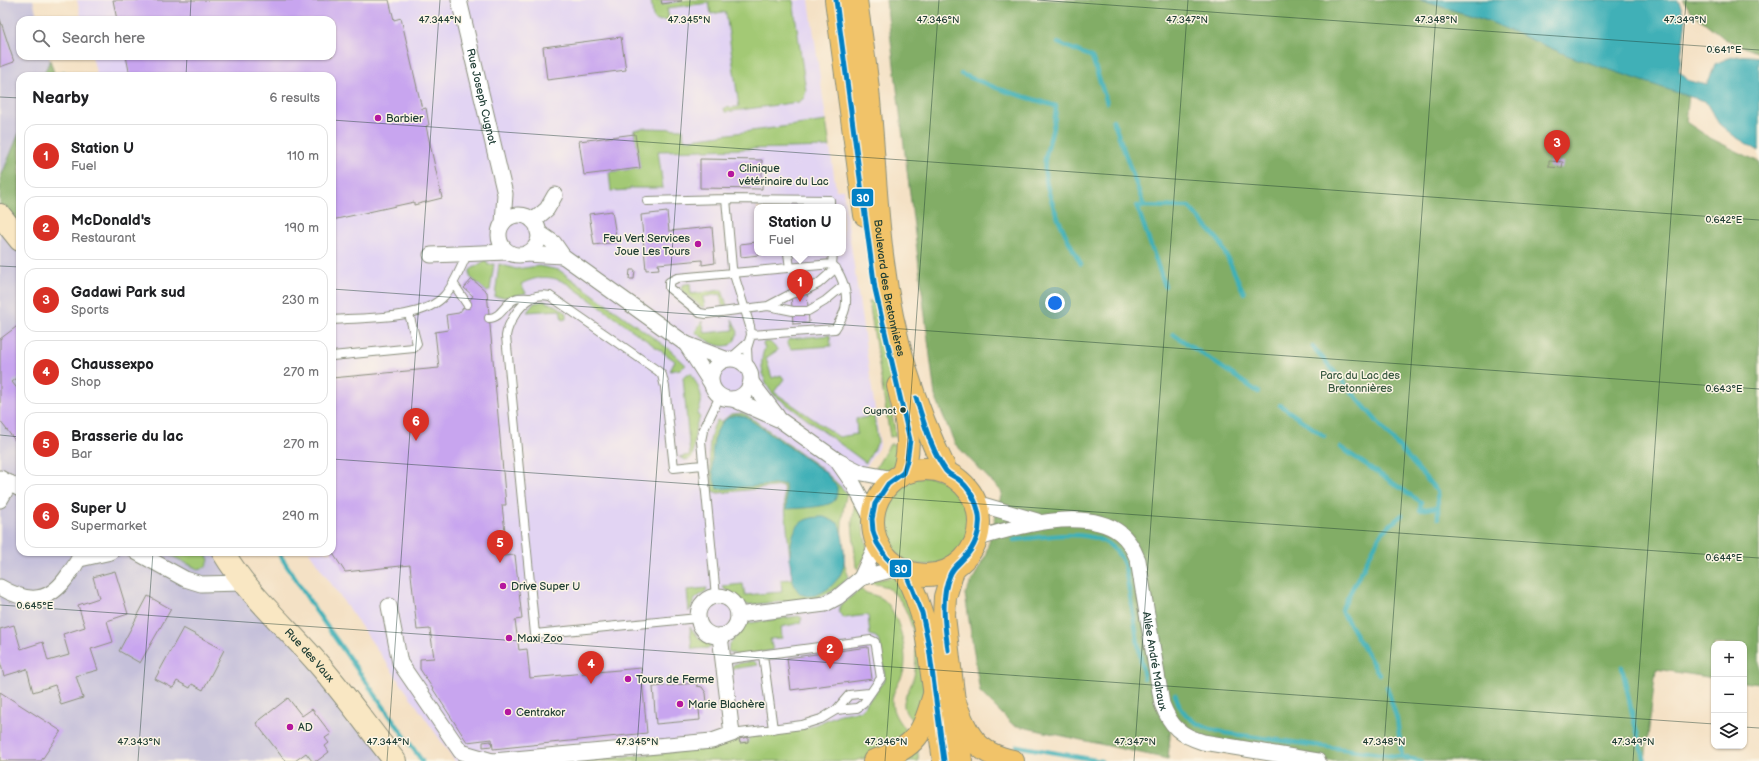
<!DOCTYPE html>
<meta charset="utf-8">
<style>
:root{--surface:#fff;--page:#f2f2f2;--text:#202124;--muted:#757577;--line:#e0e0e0;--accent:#d93025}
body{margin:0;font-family:"Balsamiq Sans",sans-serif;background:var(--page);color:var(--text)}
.controls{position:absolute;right:12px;bottom:12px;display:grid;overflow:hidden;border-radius:8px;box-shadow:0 1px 3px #0004}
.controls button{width:36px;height:36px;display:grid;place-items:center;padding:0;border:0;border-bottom:1px solid var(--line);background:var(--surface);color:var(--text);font:20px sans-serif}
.you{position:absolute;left:1055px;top:303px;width:14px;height:14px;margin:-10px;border:3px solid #fff;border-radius:50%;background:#1a73e8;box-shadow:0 0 0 6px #1a73e833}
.badge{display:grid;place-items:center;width:26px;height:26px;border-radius:50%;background:var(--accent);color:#fff;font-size:13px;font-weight:700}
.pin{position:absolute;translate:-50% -33px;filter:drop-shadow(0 1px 2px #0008)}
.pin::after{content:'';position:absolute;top:21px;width:14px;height:12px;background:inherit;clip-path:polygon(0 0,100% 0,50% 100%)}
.popup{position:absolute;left:754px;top:204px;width:92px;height:52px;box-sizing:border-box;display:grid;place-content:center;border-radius:8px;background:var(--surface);filter:drop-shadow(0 1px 3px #0005);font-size:13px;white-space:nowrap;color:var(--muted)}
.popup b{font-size:15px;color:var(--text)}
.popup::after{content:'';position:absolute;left:50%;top:100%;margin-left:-8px;border:8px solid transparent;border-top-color:var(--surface)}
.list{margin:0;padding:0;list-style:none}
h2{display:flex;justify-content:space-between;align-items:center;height:52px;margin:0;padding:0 16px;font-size:17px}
h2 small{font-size:13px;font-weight:400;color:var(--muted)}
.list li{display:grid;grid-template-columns:26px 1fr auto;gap:12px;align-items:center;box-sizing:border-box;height:64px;margin:0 8px 8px;padding:0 8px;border:1px solid var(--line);border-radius:12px}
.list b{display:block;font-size:15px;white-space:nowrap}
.list p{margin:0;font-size:13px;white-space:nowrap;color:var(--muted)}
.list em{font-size:13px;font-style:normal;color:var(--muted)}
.icon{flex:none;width:22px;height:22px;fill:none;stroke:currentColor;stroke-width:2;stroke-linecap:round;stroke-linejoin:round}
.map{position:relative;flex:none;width:1759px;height:761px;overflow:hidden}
.search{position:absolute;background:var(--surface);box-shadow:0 1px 3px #0004;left:16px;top:16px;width:320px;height:44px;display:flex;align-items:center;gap:10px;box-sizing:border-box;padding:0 14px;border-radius:12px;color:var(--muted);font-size:15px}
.panel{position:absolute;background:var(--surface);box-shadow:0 1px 3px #0004;left:16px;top:72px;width:320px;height:484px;border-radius:12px}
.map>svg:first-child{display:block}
.built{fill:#e2d4f3;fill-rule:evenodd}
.industrial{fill:#c5c0da}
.green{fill:#a3c974;stroke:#618354}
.forest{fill:#82ad66;stroke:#50754d}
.water{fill:#3fb0b7;stroke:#2f7676}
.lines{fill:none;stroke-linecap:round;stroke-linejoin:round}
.stream{stroke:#3fb0b7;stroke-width:4.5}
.building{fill:#c8a5ef}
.lane-casing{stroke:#8a8f7c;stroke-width:10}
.street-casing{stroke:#8a8f7c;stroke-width:17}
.secondary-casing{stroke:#8a8f7c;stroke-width:24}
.primary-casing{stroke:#8a8f7c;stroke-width:24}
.highway-casing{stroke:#8a8f7c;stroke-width:24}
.lane{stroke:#fff;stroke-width:8}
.street{stroke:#fff;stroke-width:15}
.secondary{stroke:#f9e7c3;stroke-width:22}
.primary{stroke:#f1c369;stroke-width:22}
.highway{stroke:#f1c369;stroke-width:22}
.bus-1-casing{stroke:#fcf5e5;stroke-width:8}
.bus-1{stroke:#0080c4;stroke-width:5}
.ticks{fill:none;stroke:#1f3d34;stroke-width:1;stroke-opacity:0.45}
.poi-dot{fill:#b5179e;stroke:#fcf5e5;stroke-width:1.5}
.bus-dot{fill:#1f3d34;stroke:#fcf5e5;stroke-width:1.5}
.labels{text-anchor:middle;stroke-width:3;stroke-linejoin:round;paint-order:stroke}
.bus-label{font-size:10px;fill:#1f3d34;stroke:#fcf5e5;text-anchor:end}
.street-label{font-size:11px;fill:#1f3d34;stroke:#fcf5e5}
.poi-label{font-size:11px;fill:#1f3d34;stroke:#fcf5e5;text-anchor:start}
.park-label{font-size:11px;fill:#395941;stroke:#fcf5e5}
.ticks-label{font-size:10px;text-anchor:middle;fill:#1f3d34;stroke:#fcf5e5;stroke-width:3;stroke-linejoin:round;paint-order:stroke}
.line-badge{stroke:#fcf5e5;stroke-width:1.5}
.badge-label{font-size:11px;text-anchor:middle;font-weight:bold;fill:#fff}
</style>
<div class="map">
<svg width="1759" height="761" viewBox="0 0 1759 761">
<rect width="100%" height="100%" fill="#fcf5e5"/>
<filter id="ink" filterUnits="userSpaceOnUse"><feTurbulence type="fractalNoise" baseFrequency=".025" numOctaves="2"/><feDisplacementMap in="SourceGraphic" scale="8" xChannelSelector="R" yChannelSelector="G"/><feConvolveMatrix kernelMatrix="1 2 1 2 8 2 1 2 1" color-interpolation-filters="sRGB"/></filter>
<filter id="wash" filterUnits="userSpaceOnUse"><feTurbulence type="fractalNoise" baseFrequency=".012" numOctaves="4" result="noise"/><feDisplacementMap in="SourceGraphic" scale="16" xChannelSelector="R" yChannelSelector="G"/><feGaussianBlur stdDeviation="0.9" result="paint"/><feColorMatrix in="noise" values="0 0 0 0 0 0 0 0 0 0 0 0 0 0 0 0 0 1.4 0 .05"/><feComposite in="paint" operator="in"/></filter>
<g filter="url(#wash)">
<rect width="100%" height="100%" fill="#f4e1c5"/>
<path class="built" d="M77 0H809L836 190H843L880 445 854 485 847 493 843 506 841 524 846 571 860 589 841 605 844 618 868 615 870 635 876 637 880 643 885 678 884 682 860 711 840 714 810 727 799 730 739 737 714 748 575 761H455L309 552H332V76H97L92 56H332V20H82ZM757 207H843V253H757Z"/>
<path class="industrial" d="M0 0H33L38 20H20V56H49L50 60 43 76H20V131L0 179Z
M0 215 20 240V552H225L395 761H0Z"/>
<path class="green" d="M651 0H661L662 4 688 0H722L723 1 793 0 806 91 804 98 799 102 725 112 724 108 739 107 726 13 722 12 711 14 709 3 667 8 669 20 656 21 653 17Z
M826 121 830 147 658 151 663 188H630V190L611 191 609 172 640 168 634 130 643 128 683 129 684 140Z
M486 260 488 265 494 264 490 290 487 292 470 277V270Z
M499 264 516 269 539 266 559 270 669 349 686 365 681 369 670 371 675 361 571 286C554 275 539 275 521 284L526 293 507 297H495Z
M690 283 691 294 722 290 727 306H722L721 294 703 297 705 307H701L681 290 682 285Z
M544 301 559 307 566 313V319L562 320 560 310 527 312 534 303Z
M869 301H873L895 397 889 399 896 436 890 437Z
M732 319 738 332 735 340 730 345C717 349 706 340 695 332L702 321 705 333 734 330Z
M830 335 831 346 791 349 787 342 789 339Z
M764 342H770L778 350 766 358 772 378 781 375 784 379 774 392 839 437 857 434 856 419 874 416 878 442 866 463 774 395C763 384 758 362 765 348L763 344Z
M691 373C699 388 706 398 697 414L700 417 696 425 693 454 691 458 686 460 679 457 690 455 683 377Z
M742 413 747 415 821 468 847 493C840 514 839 557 849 577L833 591 818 598 747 605 734 594 724 589 723 586 743 584 745 595 782 592 781 580 792 579 783 486 718 493 713 491C711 467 704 442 717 420L721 422 731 414Z
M890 444 905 445 897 465 886 471H874Z
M882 521a44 44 0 1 1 88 0a44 44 0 1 1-88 0Z
M856 497 863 514V528L868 551 858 569 856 567 852 522Z
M164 552H205L209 560 206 567 198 569Z
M894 577 899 579 910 593 926 699 918 725C912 720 905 715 904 706 903 697 910 689 913 680 919 658 915 626 903 605 898 597 891 588 881 585 876 584 873 585 870 581Z
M707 588 706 591 695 599 689 612 687 590Z
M860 589C868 596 880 594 887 603 899 617 908 652 904 670 902 678 898 683 895 690 886 707 899 724 911 735L894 750 855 761H575L714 748 739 737 740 743 748 742V736L799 730 810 727 840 714 860 711 884 682 885 678 880 643 876 637 870 635 868 615 844 618 838 612 841 605Z
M799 616 802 618 800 623 781 627 782 638 770 639 773 650 739 656 728 651 729 645 748 623Z
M690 627 700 639 711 644 710 648 692 649Z
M754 661 758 665 731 669 734 664Z
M917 747 919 761H901Z"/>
<path class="forest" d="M886 0H1420L1488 21 1689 95 1686 122 1710 138 1759 162V684L1744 682V644H1714V678L1656 669 1645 761H1318L1203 742 1171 724 1168 759 1013 725 980 692 965 594 985 557 1002 492 955 444 935 396Z
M1682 0H1759V53L1725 39 1693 13Z
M50 60 55 76H43Z
M20 131V240L0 215V179Z"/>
<path class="water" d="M1420 0H1678L1686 19 1679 71 1689 81 1707 85 1715 64C1732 56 1740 54 1759 57V151L1734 136 1719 124 1705 101 1684 95 1569 56 1488 21Z
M736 415 746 417 825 472 837 487C837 492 837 496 835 500 829 508 798 508 787 509L785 484 717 489C709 470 708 419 736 415Z
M824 517 838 523C843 534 845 550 844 562 844 579 820 601 803 595 787 589 787 539 797 527 803 518 814 517 824 517Z"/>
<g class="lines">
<path class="stream" d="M1058 43 1092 57 1107 103
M64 73 65 76
M961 74 1002 90 1056 106C1056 125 1048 142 1045 160 1041 190 1067 239 1081 264
M1113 120 1144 206
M1165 286 1137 206 1189 207 1220 242 1244 293
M1173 334 1258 392
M1313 347 1437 491 1438 507
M1280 405 1324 436
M1340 447 1421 502 1420 510 1438 507V518
M1014 540C1051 537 1110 521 1125 567L1144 678
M278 552 316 611 422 761
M1622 667 1633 718 1645 761
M1379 674 1341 610 1382 532 1402 515
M1387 687 1397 719 1402 757 1421 761
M1175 694C1183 721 1199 726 1225 733L1402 757
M1017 746 1101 761"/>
</g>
<g id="blocks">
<path class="building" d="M113 0H389L394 20 401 18 422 109 426 108 429 125 426 126 442 198 414 205V202L332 220V76H130L126 56H332V20H117Z
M661 0H681L682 1 662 4Z
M0 19 14 62 0 67Z
M621 37 626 70 547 80 543 47Z
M635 134 640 168 584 175 579 141Z
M700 159 762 160V189L700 188Z
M1549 161 1563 162 1562 168 1549 167Z
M612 211 617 242 594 245 589 214Z
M667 212 669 231 712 227 715 263 702 265V260L658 264 659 269 646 270 641 215Z
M757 242V253L768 254 741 257 740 244Z
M630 270H635L634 279H629Z
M806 277 809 323 793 324 790 278Z
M472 279 487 292 506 505H502L505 532H501L503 556 515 555 522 619 515 620 519 650 527 649 530 678 641 668 647 733 493 749 492 739 467 742 420 669V659L434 658 430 629 417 630 410 565 345 572 332 552V378L439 368 435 332 448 330 446 315 459 313 473 296 464 288Z
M20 324V376L12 382 20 392V447L0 421V339Z
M115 571 128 614 107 621 113 642 91 649 98 670 76 676 83 698 61 705 55 685 33 692 27 669 4 676 0 662V629L14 625 21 649 43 642 48 661 69 655 63 634 85 627 78 605 99 598 93 577Z
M148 596 171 609 140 663 119 651Z
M183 628 224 650 203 690 192 684 190 688 177 681 173 688 155 679Z
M868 647 872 679 791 690 787 658Z
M696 683 697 686 702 687 706 693 707 703 704 707 699 709 700 720 656 724 653 687Z
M0 692 61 731 41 761H0Z
M288 698 302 716 312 709 331 734 325 738 329 743 325 746 329 752 317 761H312L306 753 295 761H285L256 723Z
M748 737V742L740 743 739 739Z
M491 741 492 746 483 747V742Z"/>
</g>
</g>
<g filter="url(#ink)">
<use href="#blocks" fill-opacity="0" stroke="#8a8f7c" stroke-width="1"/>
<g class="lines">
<g class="lane-casing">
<path id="lane" d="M726 199 732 268 750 326 751 335 747 348 748 368
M647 201 726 199 830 200V207
M788 253 790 268
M833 253 832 264 677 278 669 282V288L700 313 706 314 768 306 793 311H808L825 301 843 286
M453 283 467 304
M768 306 791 294 806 290 818 284 836 268
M489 318C501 318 505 303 515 299 520 297 527 298 532 298
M332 320C363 317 423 321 445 295 455 284 460 268 467 255
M751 335 835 329C840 321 846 312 846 302 847 289 840 272 832 264
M332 356 414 348 417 344 409 314
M730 359 748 343
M716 596 701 441 703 431 720 396
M698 618 535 634 506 336C508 323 519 305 532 298 537 295 544 295 550 296L658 371 662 375 665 387 674 468 702 465
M763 655 773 729
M723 660 871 640 875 642 876 646 881 678 863 704 857 708 836 710 821 719 802 725 732 734
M836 710 849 695 869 693"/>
</g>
<g class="street-casing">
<g id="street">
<path id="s1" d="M459 0 505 194 503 223"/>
<circle cx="519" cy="235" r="20"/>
<path d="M533 221 547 209 555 195"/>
<path d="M526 254 563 256 554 243 538 232"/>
<path d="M431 255 507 252"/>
<path d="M563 256 686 344"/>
<circle cx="731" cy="379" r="20"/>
<path d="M751 382 777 416"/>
<path d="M711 383 686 344 725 359"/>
<path d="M733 399 780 420 838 461 862 473 894 479"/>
<path d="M838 462 854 485 872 519"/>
<path d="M0 478 20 489"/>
<path d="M0 500 10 483"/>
<path d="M976 503 1037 521"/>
<path id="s2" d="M976 539C1014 527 1085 506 1120 533 1129 540 1134 550 1138 560L1162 704C1171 727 1180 735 1203 742L1318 761"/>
<path d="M136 552 185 579 201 584 243 583"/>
<path d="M80 559 111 552"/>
<path d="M861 578 898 568"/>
<path d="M0 587C29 604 50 603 69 574 74 567 79 561 81 552"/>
<circle cx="718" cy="616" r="20"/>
<path d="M389 606 400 663 461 752 492 761"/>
<path d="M738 615 825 604 838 597 861 578 877 543"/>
<path d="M493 761 712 741 732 734 720 636"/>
</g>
</g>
<g class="secondary-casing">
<g id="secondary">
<path d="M0 215 20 240"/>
<path id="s3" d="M223 552C249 596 288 628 321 667 347 697 370 730 395 761"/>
</g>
</g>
<g class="primary-casing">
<g id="primary">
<path d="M836 0 865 215"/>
<path id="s4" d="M856 0C860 30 865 60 868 90 874 147 875 205 883 262 892 335 914 407 947 473"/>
<path d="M898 386C906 417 913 441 903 473"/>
<circle cx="926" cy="522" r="53"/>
<path d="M954 567 945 597 944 616 961 761"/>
<path d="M905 571 916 597 925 624 944 761"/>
</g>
</g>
<g class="highway-casing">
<path id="highway" d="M954 700C967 734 974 753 1013 761
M874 761C918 747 923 733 935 691"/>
</g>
<use href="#lane" class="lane"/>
<use href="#street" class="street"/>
<use href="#secondary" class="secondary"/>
<use href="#primary" class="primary"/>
<use href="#highway" class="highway"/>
<g class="bus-1-casing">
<path id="bus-1" d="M836 0 875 289 910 440 907 461 903 473 888 484 875 504 872 519 873 531 877 543 886 557 894 565 905 571 922 613 929 647 944 761
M916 398C924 422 931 450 946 471 949 475 954 476 958 479 969 487 977 502 979 515 981 531 975 548 963 559 958 565 953 567 950 575 940 597 945 627 948 650"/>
</g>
<use href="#bus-1" class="bus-1"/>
</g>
</g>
<path class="ticks" d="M1037 0 1759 50M190 20 191 0M186 76 187 56M0 97 20 98M332 120 1759 220M0 266 20 267M332 289 1759 389M0 435 20 437M332 459 1759 558M0 605 1714 724M1744 727 1759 728M138 761 153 552M387 761 440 0M636 761 690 0M885 761 939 0M1134 761 1188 0M1383 761 1437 0M1633 761 1686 0"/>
<g class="poi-dot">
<circle cx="378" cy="118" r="4"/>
<circle cx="731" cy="174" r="4"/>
<circle cx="698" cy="244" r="4"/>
<circle cx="503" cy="586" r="4"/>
<circle cx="509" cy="638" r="4"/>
<circle cx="628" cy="679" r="4"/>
<circle cx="680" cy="704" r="4"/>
<circle cx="508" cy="712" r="4"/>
<circle cx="290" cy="727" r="4"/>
</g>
<circle class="bus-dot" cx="903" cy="410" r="3.5"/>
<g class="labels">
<g class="bus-label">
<text x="896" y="414">Cugnot</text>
</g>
<g class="street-label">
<text dy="4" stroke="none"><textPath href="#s1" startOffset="99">Rue Joseph Cugnot</textPath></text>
<text dy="4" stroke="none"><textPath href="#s4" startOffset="290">Boulevard des Bretonnières</textPath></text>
<text dy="4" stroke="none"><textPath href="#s3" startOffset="135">Rue des Vaux</textPath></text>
<text dy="4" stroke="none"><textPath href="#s2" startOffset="284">Allée André Malraux</textPath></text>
</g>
<g class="poi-label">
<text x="386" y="122">Barbier</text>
<text x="739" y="172">Clinique<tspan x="739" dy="13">vétérinaire du Lac</tspan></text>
<text x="690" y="242" text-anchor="end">Feu Vert Services<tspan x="690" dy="13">Joue Les Tours</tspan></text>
<text x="511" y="590">Drive Super U</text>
<text x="517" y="642">Maxi Zoo</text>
<text x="636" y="683">Tours de Ferme</text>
<text x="688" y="708">Marie Blachère</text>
<text x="516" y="716">Centrakor</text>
<text x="298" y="731">AD</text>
</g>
<g class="park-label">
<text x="1360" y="379">Parc du Lac des<tspan x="1360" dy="13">Bretonnières</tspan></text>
</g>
</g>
<g class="ticks-label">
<text x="440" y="23">47.344°N</text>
<text x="689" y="23">47.345°N</text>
<text x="938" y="23">47.346°N</text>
<text x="1187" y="23">47.347°N</text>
<text x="1436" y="23">47.348°N</text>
<text x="1685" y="23">47.349°N</text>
<text x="1724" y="53">0.641°E</text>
<text x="1724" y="223">0.642°E</text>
<text x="1724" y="392">0.643°E</text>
<text x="1724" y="561">0.644°E</text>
<text x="35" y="609">0.645°E</text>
<text x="139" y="745">47.343°N</text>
<text x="388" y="745">47.344°N</text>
<text x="637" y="745">47.345°N</text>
<text x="886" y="745">47.346°N</text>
<text x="1135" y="745">47.347°N</text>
<text x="1384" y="745">47.348°N</text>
<text x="1633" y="745">47.349°N</text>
</g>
<g class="line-badge">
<rect x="851" y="188" width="23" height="19" rx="4" fill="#0080c4"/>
<rect x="889" y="559" width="23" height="19" rx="4" fill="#0080c4"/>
</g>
<g class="badge-label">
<text x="863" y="202">30</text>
<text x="901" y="573">30</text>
</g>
</svg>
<div class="controls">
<button>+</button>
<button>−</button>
<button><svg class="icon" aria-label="layers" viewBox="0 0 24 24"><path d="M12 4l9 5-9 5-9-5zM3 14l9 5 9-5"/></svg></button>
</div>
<div class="you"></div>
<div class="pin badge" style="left:800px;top:302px">1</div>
<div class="popup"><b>Station U</b>Fuel</div>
<div class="pin badge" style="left:830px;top:669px">2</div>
<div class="pin badge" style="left:1557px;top:163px">3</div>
<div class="pin badge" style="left:591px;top:684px">4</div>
<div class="pin badge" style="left:500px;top:563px">5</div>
<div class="pin badge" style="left:416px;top:441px">6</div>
<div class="search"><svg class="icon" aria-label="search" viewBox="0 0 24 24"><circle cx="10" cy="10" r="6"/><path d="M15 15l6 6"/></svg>Search here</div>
<section class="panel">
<h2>Nearby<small>6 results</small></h2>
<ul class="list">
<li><span class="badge">1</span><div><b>Station U</b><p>Fuel</p></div><em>110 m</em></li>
<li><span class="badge">2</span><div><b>McDonald's</b><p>Restaurant</p></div><em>190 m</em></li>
<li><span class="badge">3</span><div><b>Gadawi Park sud</b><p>Sports</p></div><em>230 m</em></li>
<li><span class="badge">4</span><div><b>Chaussexpo</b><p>Shop</p></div><em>270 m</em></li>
<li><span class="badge">5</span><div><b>Brasserie du lac</b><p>Bar</p></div><em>270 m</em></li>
<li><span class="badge">6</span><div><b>Super U</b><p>Supermarket</p></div><em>290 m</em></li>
</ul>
</section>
</div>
